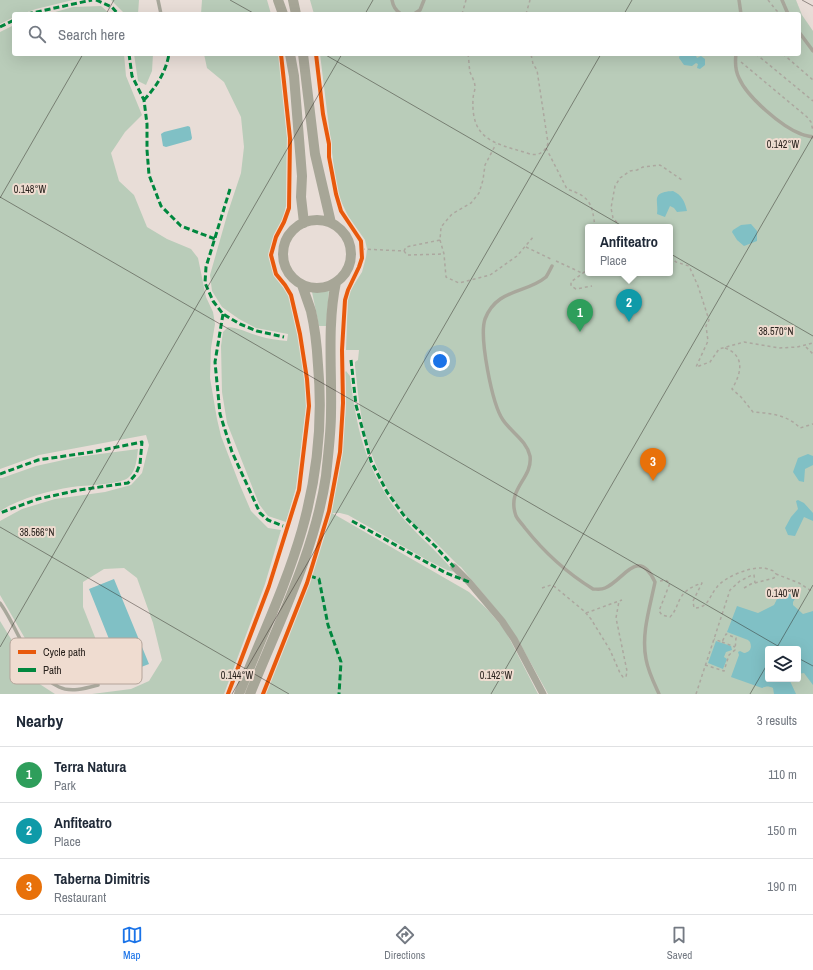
<!DOCTYPE html>
<meta charset="utf-8">
<style>
:root{--surface:#fff;--page:#f6f6f7;--text:#1f2937;--muted:#747a83;--line:#e0e1e3;--accent:#1a73e8}
body{margin:0;font-family:"Archivo Narrow",sans-serif;background:var(--page);color:var(--text)}
.controls{position:absolute;right:12px;bottom:12px;display:grid;overflow:hidden;border-radius:4px;box-shadow:0 4px 16px #0002}
.controls button{width:36px;height:36px;display:grid;place-items:center;padding:0;border:0;border-bottom:1px solid var(--line);background:var(--surface);color:var(--text);font:20px sans-serif}
.you{position:absolute;left:440px;top:361px;width:14px;height:14px;margin:-10px;border:3px solid #fff;border-radius:50%;background:#1a73e8;box-shadow:0 0 0 6px #1a73e833}
.badge{display:grid;place-items:center;width:26px;height:26px;border-radius:50%;background:var(--accent);color:#fff;font-size:13px;font-weight:700}
.pin{position:absolute;translate:-50% -33px;filter:drop-shadow(0 1px 2px #0008)}
.pin::after{content:'';position:absolute;top:21px;width:14px;height:12px;background:inherit;clip-path:polygon(0 0,100% 0,50% 100%)}
.popup{position:absolute;left:585px;top:224px;width:88px;height:52px;box-sizing:border-box;display:grid;place-content:center;border-radius:4px;background:var(--surface);filter:drop-shadow(0 1px 3px #0005);font-size:13px;white-space:nowrap;color:var(--muted)}
.popup b{font-size:15px;color:var(--text)}
.popup::after{content:'';position:absolute;left:50%;top:100%;margin-left:-8px;border:8px solid transparent;border-top-color:var(--surface)}
.list{margin:0;padding:0;list-style:none}
h2{display:flex;justify-content:space-between;align-items:center;height:52px;margin:0;padding:0 16px;font-size:17px}
h2 small{font-size:13px;font-weight:400;color:var(--muted)}
.list li{display:grid;grid-template-columns:26px 1fr auto;gap:12px;align-items:center;box-sizing:border-box;height:56px;padding:0 16px;border-top:1px solid var(--line)}
.list b{display:block;font-size:15px;white-space:nowrap}
.list p{margin:0;font-size:13px;white-space:nowrap;color:var(--muted)}
.list em{font-size:13px;font-style:normal;color:var(--muted)}
.icon{flex:none;width:22px;height:22px;fill:none;stroke:currentColor;stroke-width:2;stroke-linecap:round;stroke-linejoin:round}
.map{position:relative;flex:none;width:813px;height:694px;overflow:hidden}
.search{position:absolute;background:var(--surface);box-shadow:0 4px 16px #0002;left:12px;right:12px;top:12px;height:44px;display:flex;align-items:center;gap:10px;box-sizing:border-box;padding:0 14px;border-radius:4px;color:var(--muted);font-size:15px}
.sheet{height:220px;background:var(--surface)}
nav{display:flex;justify-content:space-around;align-items:center;box-sizing:border-box;height:56px;border-top:1px solid var(--line);background:var(--surface);font-size:11px;color:var(--muted)}
nav a{display:grid;justify-items:center;gap:2px}
nav .on{color:var(--accent)}
.map>svg:first-child{display:block}
.green{fill:#b9ccb9;fill-rule:evenodd}
.water{fill:#80c0c5}
.lines{fill:none;stroke-linecap:round;stroke-linejoin:round}
.path{stroke:#aca79f;stroke-width:1.5;stroke-dasharray:3 3;stroke-linecap:butt}
.lane{stroke:#a8a79b;stroke-width:3.5}
.street{stroke:#a8a79b;stroke-width:7}
.secondary{stroke:#a7a697;stroke-width:10}
.quiet{stroke:#00873e;stroke-width:3;stroke-dasharray:6 3;stroke-linecap:butt}
.cycleway-casing{stroke:#efdcd0;stroke-width:6}
.cycleway{stroke:#e8590c;stroke-width:4}
.ticks{fill:none;stroke:#29221d;stroke-width:1;stroke-opacity:0.45}
.key{fill:#efdcd0;stroke:#b4a49a;stroke-width:1}
.key-label{font-size:11px;fill:#29221d}
.ticks-label{font-size:10px;text-anchor:middle;fill:#29221d;stroke:#efdcd0;stroke-width:4;stroke-linejoin:round;paint-order:stroke}
</style>
<div class="map">
<svg width="813" height="694" viewBox="0 0 813 694">
<rect width="100%" height="100%" fill="#e8ddd7"/>
<path class="green" d="M0 0H73L36 9 22 14H14V17L0 24Z
M111 0H139L138 14H125Z
M202 0H267L271 14H201Z
M310 0H796L802 15 813 31V694H548L518 640 500 614 461 567 458 565C450 557 442 549 434 541 429 535 421 531 415 526 388 499 367 452 361 414 358 398 357 382 355 366V362L358 360 359 350H346L348 294 362 272 366 257 367 249 365 240 348 216 337 193 320 54H799V14H314ZM588 227H670V273H588ZM768 649H798V679H768Z
M101 6 110 14H48L73 7Z
M14 25V54H124L126 76 142 115 125 132 111 153 119 181 134 195 147 227 167 239 191 249 198 258 206 297 213 312 215 324 211 348 210 378 217 419 221 436 239 483 251 511 268 528 281 530 265 584 224 694H92L131 689 149 681 162 660 153 623 137 578 124 568 104 569 83 582V607L106 665 102 677 91 683 70 684 56 679 38 661 0 595V521L22 509 55 499 105 492 131 485 142 473 149 445 146 435 39 455 0 469V32Z
M134 54H153L152 71 146 85 138 81Z
M204 54H279L287 137 286 206 283 221 274 235 269 255 274 275 289 295 298 334 305 378 306 407 296 488 286 522 268 516 259 504 227 423 222 392 221 346 223 332 228 327C240 328 248 333 259 336 268 339 278 340 287 341L288 334 256 328 239 319 222 307 212 291 210 275 228 212 241 173 244 147 241 117 224 82 207 68Z
M329 290 326 326H319L312 292H324Z
M346 371 350 376C352 389 353 402 356 415 363 455 382 497 410 526 425 542 440 554 454 572L447 570 427 560 348 515 340 513H332L469 592 488 610 505 630 538 694H264C300 607 337 526 344 430 346 411 347 391 345 372Z
M138 449C137 458 136 471 129 477 121 485 85 485 72 487 48 491 21 498 0 511V478H2L36 466 77 457Z
M0 621 38 683 55 694H0Z"/>
<path class="water" d="M680 54H698L696 56 697 58 701 56 705 59V65L700 69 697 68 698 64 696 63 692 66 684 65 679 58Z
M188 126 190 127 192 138 191 140 166 147 163 146 161 134 164 132Z
M673 191C682 195 685 202 687 211L677 212 674 208 670 206 665 217 657 214C659 201 650 192 673 191Z
M751 224 757 231V241L744 246 737 240 732 232 733 230 741 225Z
M808 454 813 456V465L805 469 804 482 799 481 793 472 798 458Z
M798 500 804 503 813 513V521L804 517 795 536 788 535 785 528 791 517 798 509 796 501Z
M114 579 149 664 123 674 89 589Z
M791 592 794 594 796 597 793 602V605L803 614 813 611V685L804 673 798 674V649H768V679H793L790 681 796 694H774L773 688C769 686 766 686 762 688L731 677 739 655 738 652 740 651 744 653C751 652 752 647 750 642L748 640 727 632 737 606 758 613 774 605 779 595Z
M74 641 85 663 72 669 62 647Z
M716 641 731 646 732 650 726 652 724 657 727 659 723 669 708 663Z"/>
<g class="lines">
<path class="path" d="M768 0 776 10 780 14
M462 14 466 0
M526 14 530 0
M468 54C469 60 469 67 470 72 472 77 475 82 475 87 475 91 473 95 473 99 471 140 494 143 527 153 537 157 545 153 548 143L537 70 533 64 531 54
M756 54 813 101
M783 54 813 80
M741 62 807 117 811 122 813 131
M546 148 567 189C591 197 592 204 595 227
M621 227 613 218 611 208 615 186 620 178 630 171 637 170 643 167 660 165 682 180
M440 240 444 254 446 277 459 283 490 275 517 256 534 236
M526 247 553 260
M362 249 404 251 406 247 440 240 441 227 452 214 471 203 479 193 483 180 485 165 496 144
M404 251 407 255 444 254
M670 257 676 262 689 266 698 286 709 320 706 326 708 341 696 367 710 362 719 349 744 342 779 348 797 347 813 343
M556 261 582 273
M588 267 587 270 571 282V286L576 289 592 286
M806 347 813 354
M725 348C746 356 741 374 732 389L741 397 753 412C770 413 788 415 800 428L813 424
M660 581 665 580 670 583 659 611 662 615 670 617C676 611 677 604 681 597 686 589 694 586 702 583L693 601 694 608C709 608 709 596 717 587 724 577 750 567 762 568 766 568 770 570 774 571L776 574
M542 588 551 585 555 587 584 611 591 619 610 650 620 673 623 677H626L627 671 616 618 619 601 622 600
M744 588 751 584 774 578 776 574 799 583 813 592
M586 613 619 601
M722 642 735 647
M705 665 724 671 729 655 735 650 736 638 726 634 722 642 714 639
M696 694 730 590 740 581 752 575H754L755 583"/>
<path class="lane" d="M158 0 161 14
M392 0C393 6 396 11 401 14
M739 0 741 14
M782 0 788 14
M414 14 420 10 424 0
M799 32 813 51
M736 54C735 62 735 70 739 78 747 97 782 127 801 134 805 136 809 136 813 137
M552 266C550 270 548 274 546 277 526 294 497 288 485 319 479 337 492 404 503 420 511 432 527 441 530 456 533 479 506 488 516 516 518 520 523 525 525 528 544 552 567 573 593 589 597 589 601 590 605 588 624 580 638 546 655 582 650 607 641 634 646 659 648 671 654 683 659 694
M0 603C18 627 30 674 59 687 71 693 87 688 98 685"/>
<path class="street" d="M454 567 469 582 502 621 514 639 543 694"/>
<path class="secondary" d="M278 0 283 14
M293 0 296 14
M290 54 294 76 302 176 301 197 304 223
M303 54 315 154 331 223
M283 254a34 34 0 1 1 68 0a34 34 0 1 1-68 0Z
M239 694C260 640 286 586 302 530 317 477 323 420 318 365 317 347 315 328 311 311 308 302 305 294 302 285
M250 694C278 624 315 551 326 476 328 455 331 433 331 413 332 369 327 325 336 282"/>
<path class="quiet" d="M96 0 112 7 118 14
M27 14 92 0
M0 27 14 20
M129 54 132 76 144 100 147 124V150L149 175 161 206 181 226 215 239
M144 100C156 87 166 72 169 54
M230 189 206 267 205 283 213 301 223 314 240 324 257 331 284 337
M223 314 215 362 220 414 232 452 260 513 268 520 283 526
M351 360 356 405 371 461 387 492 405 517 436 547 454 567
M0 474 38 460 92 452 142 442 140 464 136 474 128 483 79 490 38 499 0 513
M352 521 446 573 469 582
M310 576 319 579 328 625 341 662 339 694"/>
<g class="cycleway-casing">
<path id="cycleway" d="M228 694 269 586 299 490 309 406 307 379 300 334 291 295 285 285 276 274 271 255 276 237 284 222 289 208 290 138 281 54
M263 694 307 583 329 511 340 452 343 403 342 350 345 300 348 290 359 267 362 258 361 241 341 211 336 194 329 157V144L323 114 316 54"/>
</g>
<use href="#cycleway" class="cycleway"/>
</g>
<path class="ticks" d="M230 0 255 14M802 0 813 6M106 14 114 0M365 14 373 0M624 14 632 0M324 54 813 336M0 197 783 649M0 198 83 54M0 527 289 694M0 647 342 54M776 649 813 585M798 658 813 666M232 694 601 54M491 694 813 136M750 694 768 663"/>
<rect x="10" y="638" width="132" height="46" rx="6" class="key"/>
<rect x="18" y="650" width="18" height="4" fill="#e8590c"/>
<rect x="18" y="668" width="18" height="4" fill="#00873e"/>
<g class="key-label">
<text x="43" y="656">Cycle path</text>
<text x="43" y="674">Path</text>
</g>
<g class="ticks-label">
<text x="783" y="148">0.142°W</text>
<text x="30" y="193">0.148°W</text>
<text x="776" y="335">38.570°N</text>
<text x="37" y="536">38.566°N</text>
<text x="783" y="597">0.140°W</text>
<text x="237" y="679">0.144°W</text>
<text x="496" y="679">0.142°W</text>
</g>
</svg>
<div class="controls">
<button><svg class="icon" aria-label="layers" viewBox="0 0 24 24"><path d="M12 4l9 5-9 5-9-5zM3 14l9 5 9-5"/></svg></button>
</div>
<div class="you"></div>
<div class="pin badge" style="left:580px;top:332px;background:#2e9e5b">1</div>
<div class="pin badge" style="left:629px;top:322px;background:#0f9aa8">2</div>
<div class="popup"><b>Anfiteatro</b>Place</div>
<div class="pin badge" style="left:653px;top:481px;background:#e8710a">3</div>
<div class="search"><svg class="icon" aria-label="search" viewBox="0 0 24 24"><circle cx="10" cy="10" r="6"/><path d="M15 15l6 6"/></svg>Search here</div>
</div>
<section class="sheet">
<h2>Nearby<small>3 results</small></h2>
<ul class="list">
<li><span class="badge" style="background:#2e9e5b">1</span><div><b>Terra Natura</b><p>Park</p></div><em>110 m</em></li>
<li><span class="badge" style="background:#0f9aa8">2</span><div><b>Anfiteatro</b><p>Place</p></div><em>150 m</em></li>
<li><span class="badge" style="background:#e8710a">3</span><div><b>Taberna Dimitris</b><p>Restaurant</p></div><em>190 m</em></li>
</ul>
</section>
<nav>
<a class="on"><svg class="icon" aria-label="map" viewBox="0 0 24 24"><path d="M3 6l6-2 6 2 6-2v14l-6 2-6-2-6 2zM9 4v14M15 6v14"/></svg>Map</a>
<a><svg class="icon" aria-label="directions" viewBox="0 0 24 24"><path d="M12 3l9 9-9 9-9-9zM9 14v-3h6M13 9l2 2-2 2"/></svg>Directions</a>
<a><svg class="icon" aria-label="saved" viewBox="0 0 24 24"><path d="M7 4h10v16l-5-4-5 4z"/></svg>Saved</a>
</nav>
